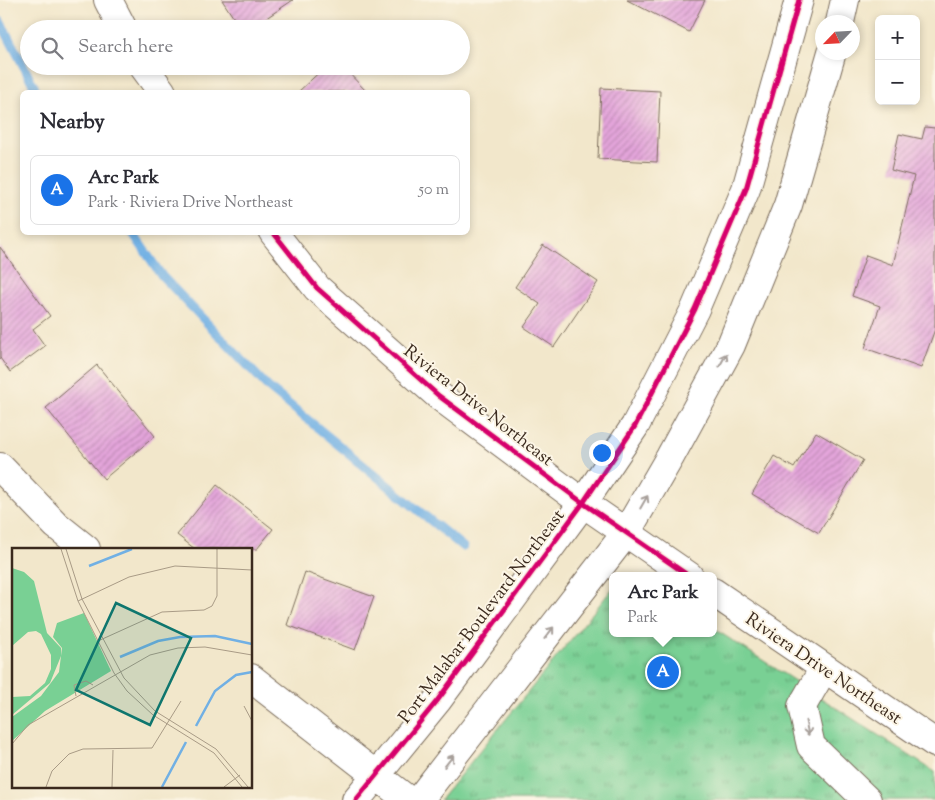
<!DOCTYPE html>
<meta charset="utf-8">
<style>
:root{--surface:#fff;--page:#f7f7f7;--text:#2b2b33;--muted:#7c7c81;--line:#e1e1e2;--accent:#1a73e8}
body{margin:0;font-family:"Sorts Mill Goudy",serif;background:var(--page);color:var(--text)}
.controls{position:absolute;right:15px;top:15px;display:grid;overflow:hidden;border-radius:8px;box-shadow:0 2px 8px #0003}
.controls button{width:45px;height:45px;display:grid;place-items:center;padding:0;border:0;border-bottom:1px solid var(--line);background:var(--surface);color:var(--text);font:25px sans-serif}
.compass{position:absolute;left:815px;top:15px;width:45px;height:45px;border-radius:50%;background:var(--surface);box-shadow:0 2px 8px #0003;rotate:245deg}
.you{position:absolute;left:601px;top:452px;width:18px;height:18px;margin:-12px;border:4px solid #fff;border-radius:50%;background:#1a73e8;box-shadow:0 0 0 8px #1a73e833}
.badge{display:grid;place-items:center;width:32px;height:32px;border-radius:50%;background:var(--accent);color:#fff;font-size:16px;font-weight:700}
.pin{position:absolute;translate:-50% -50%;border:2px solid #fff;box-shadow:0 1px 5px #0006}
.popup{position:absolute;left:609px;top:572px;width:108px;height:65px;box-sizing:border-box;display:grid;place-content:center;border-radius:8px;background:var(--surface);filter:drop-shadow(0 1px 4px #0005);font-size:16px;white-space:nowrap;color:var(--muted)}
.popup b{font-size:19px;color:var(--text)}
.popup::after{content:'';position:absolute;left:50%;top:100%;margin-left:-10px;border:10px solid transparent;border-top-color:var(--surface)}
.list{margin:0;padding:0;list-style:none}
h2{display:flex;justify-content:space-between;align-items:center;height:65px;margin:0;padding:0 20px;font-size:21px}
h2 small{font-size:16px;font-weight:400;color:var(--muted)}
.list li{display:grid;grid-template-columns:32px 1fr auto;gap:15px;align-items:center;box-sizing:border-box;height:70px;margin:0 10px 10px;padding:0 10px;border:1px solid var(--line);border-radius:8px}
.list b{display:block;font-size:19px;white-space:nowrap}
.list p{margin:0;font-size:16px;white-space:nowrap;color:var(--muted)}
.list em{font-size:16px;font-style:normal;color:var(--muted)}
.icon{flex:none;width:28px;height:28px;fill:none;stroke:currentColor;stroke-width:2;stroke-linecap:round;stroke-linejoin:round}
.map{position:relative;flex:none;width:935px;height:800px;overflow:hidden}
.search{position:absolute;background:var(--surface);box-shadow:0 2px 8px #0003;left:20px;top:20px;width:450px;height:55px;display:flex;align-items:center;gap:12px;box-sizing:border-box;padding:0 18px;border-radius:28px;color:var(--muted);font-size:19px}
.panel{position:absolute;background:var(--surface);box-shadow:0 2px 8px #0003;left:20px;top:90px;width:450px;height:145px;border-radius:8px}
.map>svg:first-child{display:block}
.park{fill:url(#park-tufts);stroke:#5a7d59}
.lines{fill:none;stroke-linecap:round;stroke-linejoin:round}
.stream{stroke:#71b0e4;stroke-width:9}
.building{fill:url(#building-hatch)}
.minor-casing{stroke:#7b6c5b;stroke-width:30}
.minor{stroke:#fff;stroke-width:28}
.cycleway-casing{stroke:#fcf5e5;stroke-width:8}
.cycleway{stroke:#d6006c;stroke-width:5}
.oneway{stroke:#a79f9a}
.labels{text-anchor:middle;stroke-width:4;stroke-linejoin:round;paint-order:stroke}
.street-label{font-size:18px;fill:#3b2a1e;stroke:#fcf5e5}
.inset-river{fill:none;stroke:#71b0e4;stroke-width:2.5}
.inset-road{fill:none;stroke:#a99b86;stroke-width:1}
.view{fill:#0f766e;fill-opacity:0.15;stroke:#0f766e;stroke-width:2.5}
.inset-edge{fill:none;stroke:#3b2a1e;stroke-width:2.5}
</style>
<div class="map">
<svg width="935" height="800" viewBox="0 0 935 800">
<defs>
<pattern id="park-tufts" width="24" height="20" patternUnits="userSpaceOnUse" patternTransform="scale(1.25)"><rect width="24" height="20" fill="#79d094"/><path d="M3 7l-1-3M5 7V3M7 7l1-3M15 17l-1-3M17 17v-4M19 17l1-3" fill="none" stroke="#64a978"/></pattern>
<pattern id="building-hatch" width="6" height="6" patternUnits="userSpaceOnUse" patternTransform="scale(1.25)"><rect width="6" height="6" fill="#e4a5db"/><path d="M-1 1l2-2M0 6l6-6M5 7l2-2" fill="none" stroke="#ba87b1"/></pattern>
</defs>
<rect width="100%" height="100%" fill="#fcf5e5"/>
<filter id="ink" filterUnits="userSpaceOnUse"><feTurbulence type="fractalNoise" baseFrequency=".02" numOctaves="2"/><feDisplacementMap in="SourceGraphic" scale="10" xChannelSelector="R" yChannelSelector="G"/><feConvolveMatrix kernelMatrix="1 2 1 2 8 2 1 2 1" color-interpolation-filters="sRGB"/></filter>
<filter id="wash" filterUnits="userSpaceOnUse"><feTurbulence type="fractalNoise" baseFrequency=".0096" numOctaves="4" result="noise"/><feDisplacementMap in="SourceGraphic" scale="20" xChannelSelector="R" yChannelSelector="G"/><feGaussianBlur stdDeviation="1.12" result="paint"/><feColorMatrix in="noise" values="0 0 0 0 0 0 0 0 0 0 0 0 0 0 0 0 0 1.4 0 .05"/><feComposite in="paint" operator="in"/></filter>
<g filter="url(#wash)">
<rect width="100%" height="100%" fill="#f2e7cb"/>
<path class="park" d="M613 588V633H713V628L935 772V800H440Z"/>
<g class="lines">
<path class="stream" d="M0 21 37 92
M132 232 162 276 269 388 463 547"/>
</g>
<g id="blocks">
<path class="building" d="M222 0H293L250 29H241Z
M627 0H705L689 32Z
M326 66H342L367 92H298Z
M601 88 660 91 657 162 598 159Z
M925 127 935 128V329L921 368 865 348 880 306 852 296 866 255 893 265 914 176 891 170 899 134 922 139Z
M543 245 598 282 554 347 524 327 540 304 515 287Z
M0 247 50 316 33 329 45 346 10 372 0 358Z
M97 365 155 436 104 479 46 408Z
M816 432 863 460 819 533 752 494 774 456 794 468Z
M217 485 273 529 257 549H195L177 535Z
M305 572 374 597 355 650 287 625Z"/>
</g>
</g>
<g filter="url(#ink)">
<use href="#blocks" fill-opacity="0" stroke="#7b6c5b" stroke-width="1"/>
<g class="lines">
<g class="minor-casing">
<path id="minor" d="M108 0 123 29
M840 22 845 0
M143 66 162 92
M273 232 317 288 439 396 583 503 689 576
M0 467 56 525 86 549
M713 592 935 743
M824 668 802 706 811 746 867 800
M251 678 408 800
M356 800 437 701 583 503 635 426 695 309 746 189 799 0
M419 800 626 533 670 457 731 345 788 205 832 52"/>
</g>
<use href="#minor" class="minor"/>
<g class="cycleway-casing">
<path id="cycleway" d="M273 232 317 288 439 396 583 503 689 576
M356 800 437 701 583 503 635 426 695 309 746 189 799 0"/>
</g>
<use href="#cycleway" class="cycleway"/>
</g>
<defs><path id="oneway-shaft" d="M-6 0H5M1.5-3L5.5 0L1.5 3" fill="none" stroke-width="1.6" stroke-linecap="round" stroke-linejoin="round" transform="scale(1.25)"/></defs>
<g class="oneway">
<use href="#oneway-shaft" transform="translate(723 360) rotate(-61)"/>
<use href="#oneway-shaft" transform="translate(644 502) rotate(-60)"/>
<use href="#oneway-shaft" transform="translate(549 633) rotate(-52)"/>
<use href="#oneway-shaft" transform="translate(807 728) rotate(78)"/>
<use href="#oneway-shaft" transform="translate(449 761) rotate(-52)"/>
</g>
</g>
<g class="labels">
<g class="street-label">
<text transform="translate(479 405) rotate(38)" y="6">Riviera Drive Northeast</text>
<text transform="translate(481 616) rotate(-53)" y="6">Port Malabar Boulevard Northeast</text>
<text transform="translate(824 668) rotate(34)" y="6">Riviera Drive Northeast</text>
</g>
</g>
<g transform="translate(12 548)">
<rect width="240" height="240" fill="#f2e7cb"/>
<path d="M0 20 12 24 22 33 35 85 49 100V108L38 135 0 167V149L18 148 33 135 39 121V107L29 86 24 83 16 84 0 98Z" fill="#79d094"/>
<path d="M72 65 99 123 33 163 0 193V169L29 148 47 124 50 100 41 89 45 75Z" fill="#79d094"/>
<path class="inset-river" d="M77 18 120 1M108 109 146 93 168 89 203 88 240 96M184 178 203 143 224 127 240 124M150 239 174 194"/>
<path class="inset-road" d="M49 1 66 53 102 125 115 143 141 167 202 205 230 239M54 1 70 51 112 130 143 163 204 201 236 239M66 53 117 29 163 18 240 22M86 93 150 64 192 62 200 58 205 48V1M64 148 62 137 74 133 81 137M232 158 240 173M0 196 16 177 138 107 166 100 193 99 240 107M34 239 40 223 57 206 71 201 140 200 169 153M100 239 101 202M212 239 228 227"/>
<path class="view" d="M104 55 179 90 138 177 64 142Z"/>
<rect width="240" height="240" class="inset-edge"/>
</g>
</svg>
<div class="controls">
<button>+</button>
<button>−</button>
</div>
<svg class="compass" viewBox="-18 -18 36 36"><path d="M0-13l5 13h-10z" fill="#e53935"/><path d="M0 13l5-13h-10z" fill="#7c7c81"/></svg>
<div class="you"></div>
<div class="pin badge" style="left:663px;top:672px">A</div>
<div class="popup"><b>Arc Park</b>Park</div>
<div class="search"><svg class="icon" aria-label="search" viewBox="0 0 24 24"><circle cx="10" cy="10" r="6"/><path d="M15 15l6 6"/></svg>Search here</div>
<section class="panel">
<h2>Nearby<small></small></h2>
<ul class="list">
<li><span class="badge">A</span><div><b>Arc Park</b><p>Park · Riviera Drive Northeast</p></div><em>50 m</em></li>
</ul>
</section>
</div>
